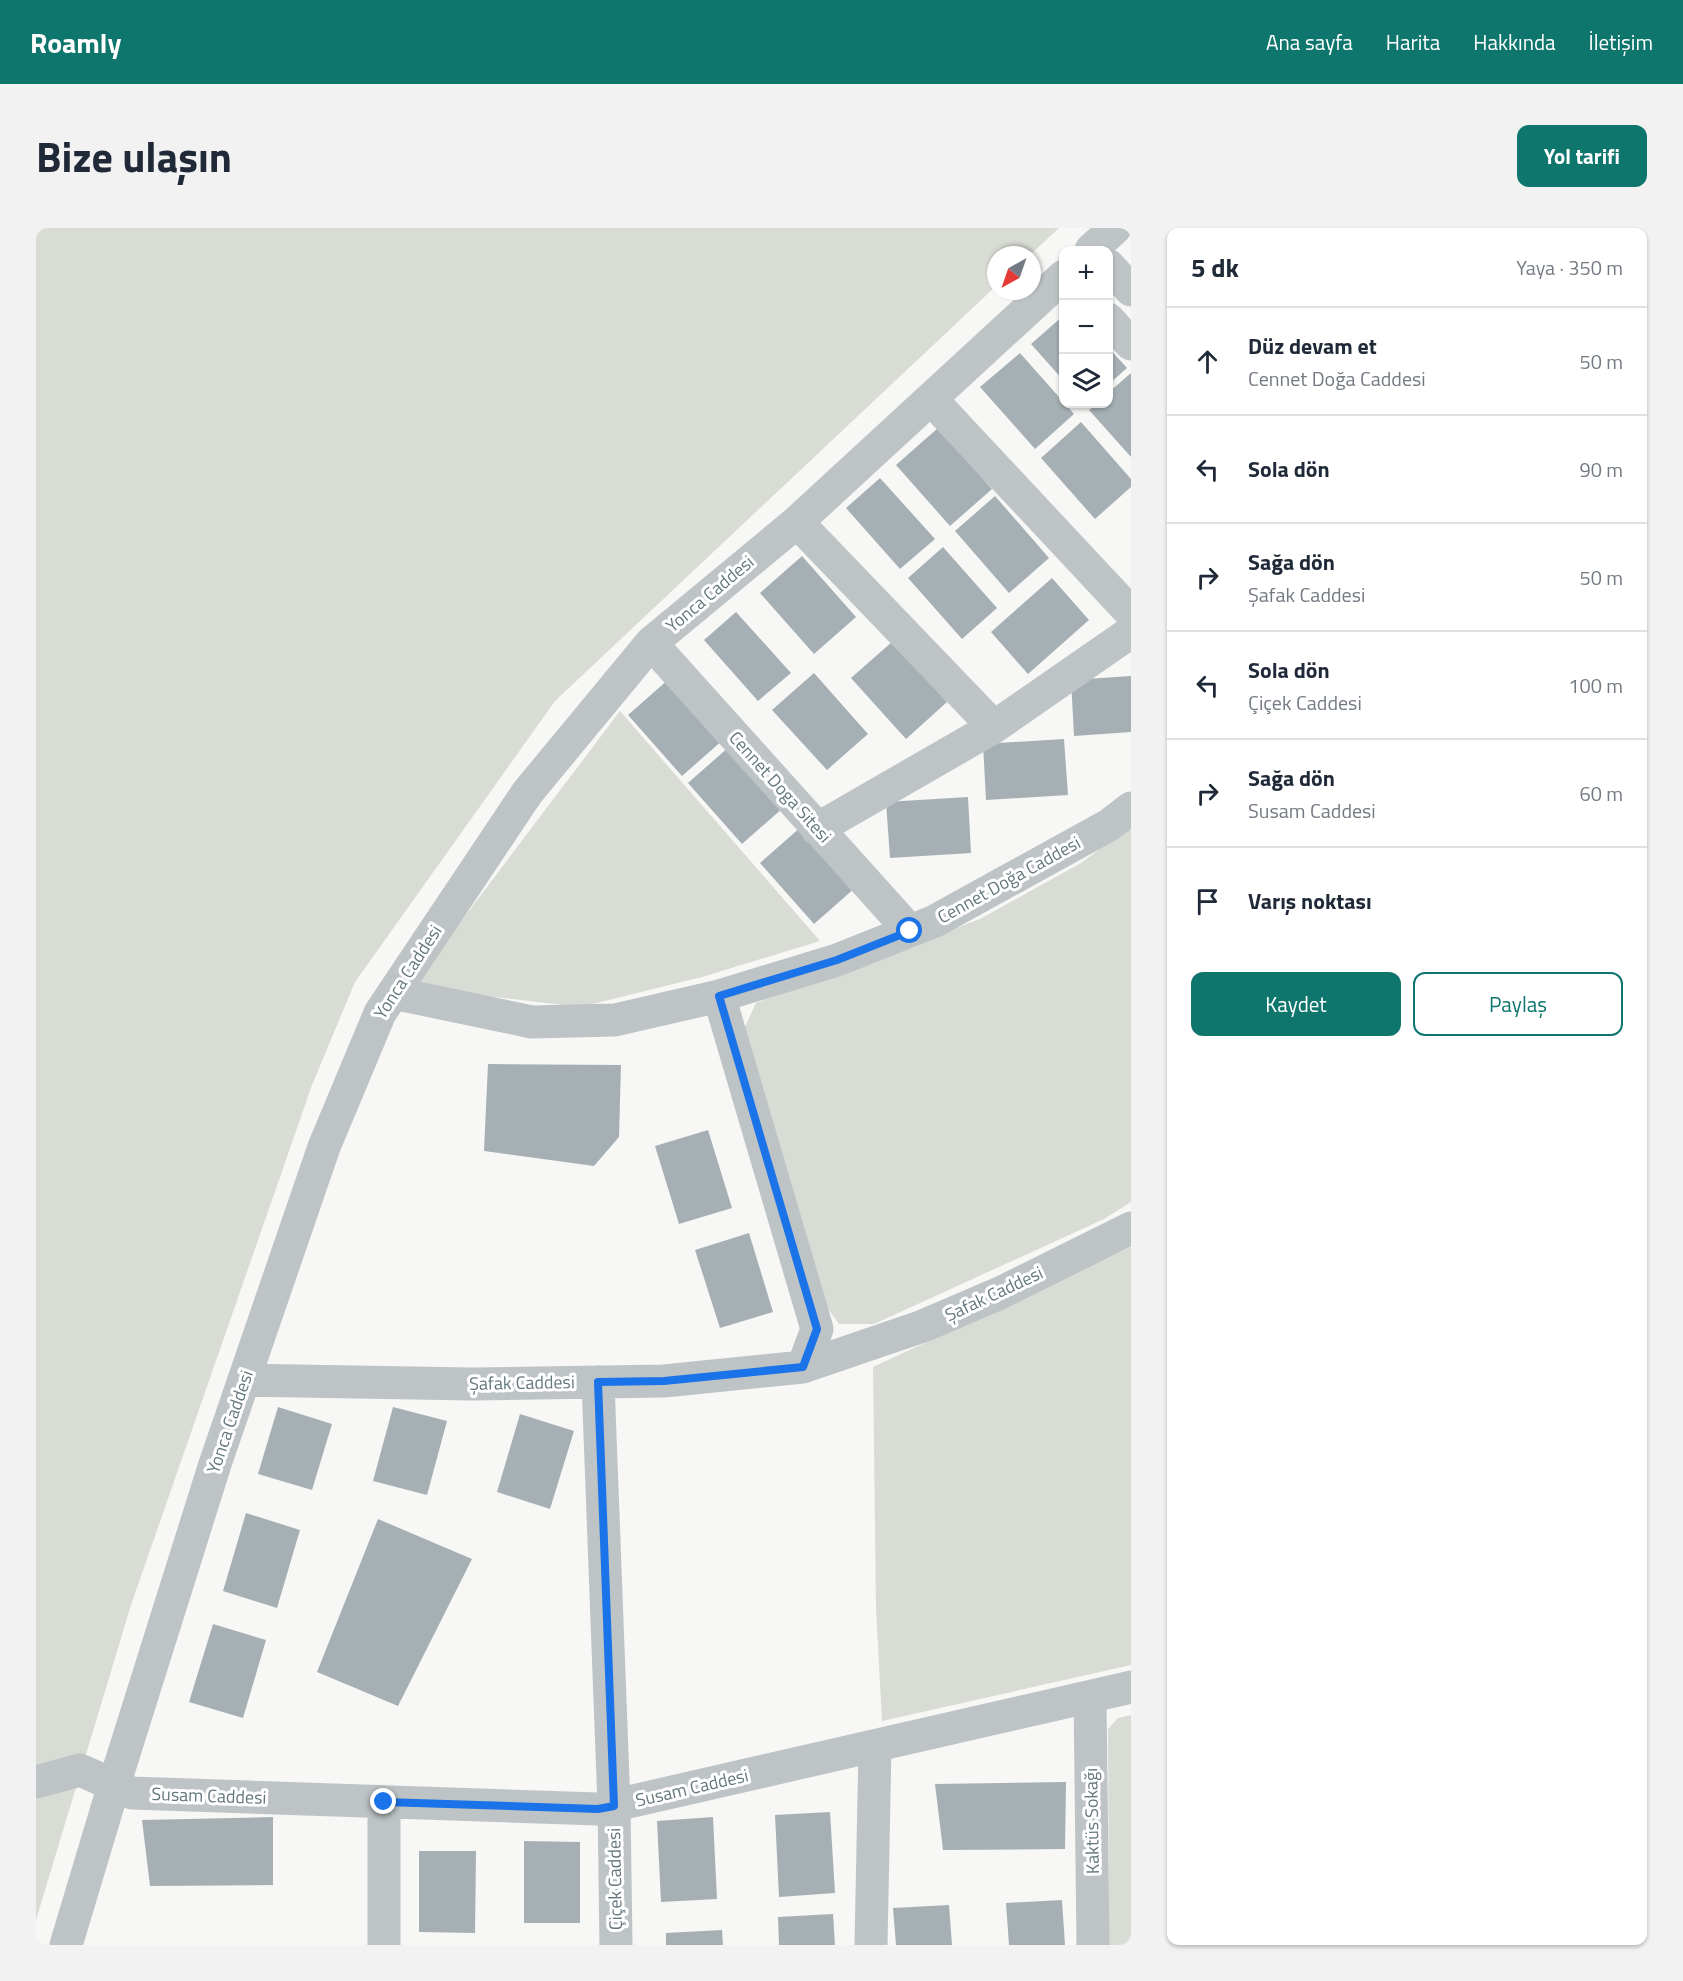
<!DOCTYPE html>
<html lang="tr">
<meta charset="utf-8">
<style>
:root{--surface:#fff;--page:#f2f2f3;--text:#1f2937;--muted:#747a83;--line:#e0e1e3;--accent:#0f766e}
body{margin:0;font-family:"Titillium Web",sans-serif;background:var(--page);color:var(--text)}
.controls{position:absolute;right:18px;top:18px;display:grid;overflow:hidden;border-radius:12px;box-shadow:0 2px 4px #0004}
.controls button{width:54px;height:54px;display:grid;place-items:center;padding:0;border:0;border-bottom:2px solid var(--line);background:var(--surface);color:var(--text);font:30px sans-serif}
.compass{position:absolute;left:951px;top:18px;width:54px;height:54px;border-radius:50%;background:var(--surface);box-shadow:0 2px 4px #0004;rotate:220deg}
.stop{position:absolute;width:18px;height:18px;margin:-14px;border:4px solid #1a73e8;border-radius:50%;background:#fff}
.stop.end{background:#1a73e8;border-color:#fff;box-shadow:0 2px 6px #0008}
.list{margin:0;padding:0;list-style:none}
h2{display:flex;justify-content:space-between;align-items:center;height:78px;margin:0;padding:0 24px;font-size:26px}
h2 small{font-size:20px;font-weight:400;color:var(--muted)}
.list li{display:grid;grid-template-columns:39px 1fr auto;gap:18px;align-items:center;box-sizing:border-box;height:108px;padding:0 24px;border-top:2px solid var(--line)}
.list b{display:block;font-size:22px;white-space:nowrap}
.list p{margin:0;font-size:20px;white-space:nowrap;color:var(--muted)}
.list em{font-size:20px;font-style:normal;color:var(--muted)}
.actions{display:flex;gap:12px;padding:18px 24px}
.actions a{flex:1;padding:14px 0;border:2px solid var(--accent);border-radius:12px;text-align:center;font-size:21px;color:var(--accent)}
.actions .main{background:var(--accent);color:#fff}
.icon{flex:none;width:33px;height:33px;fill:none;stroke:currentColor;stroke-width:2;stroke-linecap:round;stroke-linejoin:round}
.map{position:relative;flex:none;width:1095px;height:1717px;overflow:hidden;border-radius:12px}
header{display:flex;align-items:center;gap:36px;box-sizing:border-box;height:84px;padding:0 30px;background:var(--accent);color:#fff}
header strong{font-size:28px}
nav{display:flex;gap:33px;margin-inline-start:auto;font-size:21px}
.intro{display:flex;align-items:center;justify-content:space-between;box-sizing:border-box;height:144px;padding:0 36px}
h1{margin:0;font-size:42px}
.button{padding:15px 27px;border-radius:12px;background:var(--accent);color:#fff;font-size:21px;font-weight:700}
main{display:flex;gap:36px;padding:0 36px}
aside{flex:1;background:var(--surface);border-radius:12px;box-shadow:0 2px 4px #0004}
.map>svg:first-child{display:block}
.green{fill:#d8dcd4}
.building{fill:#a6b0b4}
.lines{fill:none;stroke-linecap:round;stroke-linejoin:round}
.minor{stroke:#bec4c6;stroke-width:33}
.route{stroke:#1a73e8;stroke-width:8}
.labels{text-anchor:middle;stroke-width:6;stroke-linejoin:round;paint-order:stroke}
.street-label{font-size:18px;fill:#64787e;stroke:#fff}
</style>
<header>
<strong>Roamly</strong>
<nav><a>Ana sayfa</a><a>Harita</a><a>Hakkında</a><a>İletişim</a></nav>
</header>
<div class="intro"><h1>Bize ulaşın</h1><a class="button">Yol tarifi</a></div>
<main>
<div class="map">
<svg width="1095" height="1717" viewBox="0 0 1095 1717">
<rect width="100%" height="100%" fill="#f7f7f5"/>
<path class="green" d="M0 0H1023L994 27H960V58L519 473 319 754 276 857 95 1377 0 1692Z
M584 483 784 713 666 749 544 779 451 768 379 754Z
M1095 598V974L1068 991 838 1096H803L785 1071 707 803 720 775 944 691 1045 635Z
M1095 1019V1437L846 1493 840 1380 837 1139Z
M1095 1487V1717H1073L1072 1501 1082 1490Z"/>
<path class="building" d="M1028 87V153L995 116Z
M1072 119 1091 140 1072 157Z
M984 125 1038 186 999 221 944 159Z
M1095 145V229L1053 182 1061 176H1072V165Z
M1045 194 1095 251V259L1059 291 1005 230Z
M902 200 956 261 914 298 860 237Z
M844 250 899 311 864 341 810 280Z
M959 268 1013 330 973 365 919 303Z
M907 319 961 380 926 411 872 350Z
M766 328 820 389 778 426 724 365Z
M1016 350 1053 392 992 446 955 404Z
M700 384 755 445 722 473 668 412Z
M857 413 911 474 870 511 815 450Z
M778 445 832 506 791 542 736 482Z
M1095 448V504L1038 508 1035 452Z
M634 450 688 511 646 548 592 487Z
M1028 511 1032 567 950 572 947 516Z
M694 518 748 579 706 616 652 555Z
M932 569 935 625 854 630 850 574Z
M766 598 820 659 778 696 724 635Z
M452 836 585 837 583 909 558 938 448 923Z
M672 902 696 980 643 996 619 918Z
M713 1005 737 1084 684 1100 659 1022Z
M242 1179 296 1196 276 1262 222 1246Z
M357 1179 411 1193 391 1267 337 1253Z
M484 1186 538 1203 514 1281 461 1264Z
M210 1285 264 1302 241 1380 187 1363Z
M342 1291 436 1331 362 1478 281 1444Z
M177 1396 230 1412 207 1490 153 1474Z
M1030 1554 1029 1621 907 1622 899 1556Z
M794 1584 799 1665 743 1669 739 1587Z
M237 1589V1657L114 1658 106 1592Z
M677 1589 681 1671 625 1674 621 1593Z
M488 1613 544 1614V1695H488Z
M383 1623H440L439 1705 383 1704Z
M1026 1672 1029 1717H973L970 1675Z
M913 1677 916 1717H860L857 1680Z
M797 1686 799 1717H743L742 1689Z
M686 1702 687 1717H630V1705Z"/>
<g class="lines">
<path class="minor" d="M1055 22 1079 0
M1072 37 1095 62
M1072 91 1095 116
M895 171 1095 385
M761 294 958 499
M615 415 874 703
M781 601 958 499 1095 404
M357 765 496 794 579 792 683 768 801 732 899 693 1073 597 1095 580
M683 768 781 1101 767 1139
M208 1152 435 1156 628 1153 767 1139 887 1098 964 1065 1095 1000
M562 1154 578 1578 580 1717
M1054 1469 1057 1717
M0 1554 44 1542 96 1565 562 1581 1095 1459
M348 1574V1717
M30 1717 78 1557 179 1236 288 919 344 785 491 565 615 415 761 294 1028 48
M835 1717 839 1518"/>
</g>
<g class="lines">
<path class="route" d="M348 1574 562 1581 578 1578 562 1154 628 1153 767 1139 781 1101 683 768 801 732 874 703"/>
</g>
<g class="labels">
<g class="street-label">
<text transform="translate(674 366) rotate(-40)" y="6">Yonca Caddesi</text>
<text transform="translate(744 559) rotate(48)" y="6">Cennet Doga Sitesi</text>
<text transform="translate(973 652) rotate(-29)" y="6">Cennet Doğa Caddesi</text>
<text transform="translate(372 744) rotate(-57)" y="6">Yonca Caddesi</text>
<text transform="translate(958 1066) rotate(-25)" y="6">Şafak Caddesi</text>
<text transform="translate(486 1155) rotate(-1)" y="6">Şafak Caddesi</text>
<text transform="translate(194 1194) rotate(-71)" y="6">Yonca Caddesi</text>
<text transform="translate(656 1560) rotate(-13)" y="6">Susam Caddesi</text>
<text transform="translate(173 1568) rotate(2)" y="6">Susam Caddesi</text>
<text transform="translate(1056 1593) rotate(-91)" y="6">Kaktüs Sokağı</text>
<text transform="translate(579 1651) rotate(-91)" y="6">Çiçek Caddesi</text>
</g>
</g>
</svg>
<div class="controls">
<button>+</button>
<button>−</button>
<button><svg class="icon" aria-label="layers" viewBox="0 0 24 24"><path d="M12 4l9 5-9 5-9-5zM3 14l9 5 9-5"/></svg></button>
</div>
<svg class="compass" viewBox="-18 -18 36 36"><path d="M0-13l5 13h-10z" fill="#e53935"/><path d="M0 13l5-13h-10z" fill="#747a83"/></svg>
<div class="stop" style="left:874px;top:703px"></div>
<div class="stop end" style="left:348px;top:1574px"></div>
</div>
<aside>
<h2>5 dk<small>Yaya · 350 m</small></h2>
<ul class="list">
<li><svg class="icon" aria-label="ahead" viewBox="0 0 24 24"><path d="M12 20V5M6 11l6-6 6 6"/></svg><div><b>Düz devam et</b><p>Cennet Doğa Caddesi</p></div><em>50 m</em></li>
<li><svg class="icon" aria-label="left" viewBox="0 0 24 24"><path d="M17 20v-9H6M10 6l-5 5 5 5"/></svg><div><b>Sola dön</b></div><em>90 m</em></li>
<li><svg class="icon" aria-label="right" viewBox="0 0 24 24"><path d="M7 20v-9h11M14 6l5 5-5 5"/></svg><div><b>Sağa dön</b><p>Şafak Caddesi</p></div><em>50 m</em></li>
<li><svg class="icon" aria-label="left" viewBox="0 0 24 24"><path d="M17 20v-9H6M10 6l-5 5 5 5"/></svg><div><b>Sola dön</b><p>Çiçek Caddesi</p></div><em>100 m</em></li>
<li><svg class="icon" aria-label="right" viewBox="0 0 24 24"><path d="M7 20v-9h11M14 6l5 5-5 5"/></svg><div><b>Sağa dön</b><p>Susam Caddesi</p></div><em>60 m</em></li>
<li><svg class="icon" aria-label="arrive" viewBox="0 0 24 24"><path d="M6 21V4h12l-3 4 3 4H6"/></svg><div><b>Varış noktası</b></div></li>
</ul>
<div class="actions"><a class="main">Kaydet</a><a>Paylaş</a></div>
</aside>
</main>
